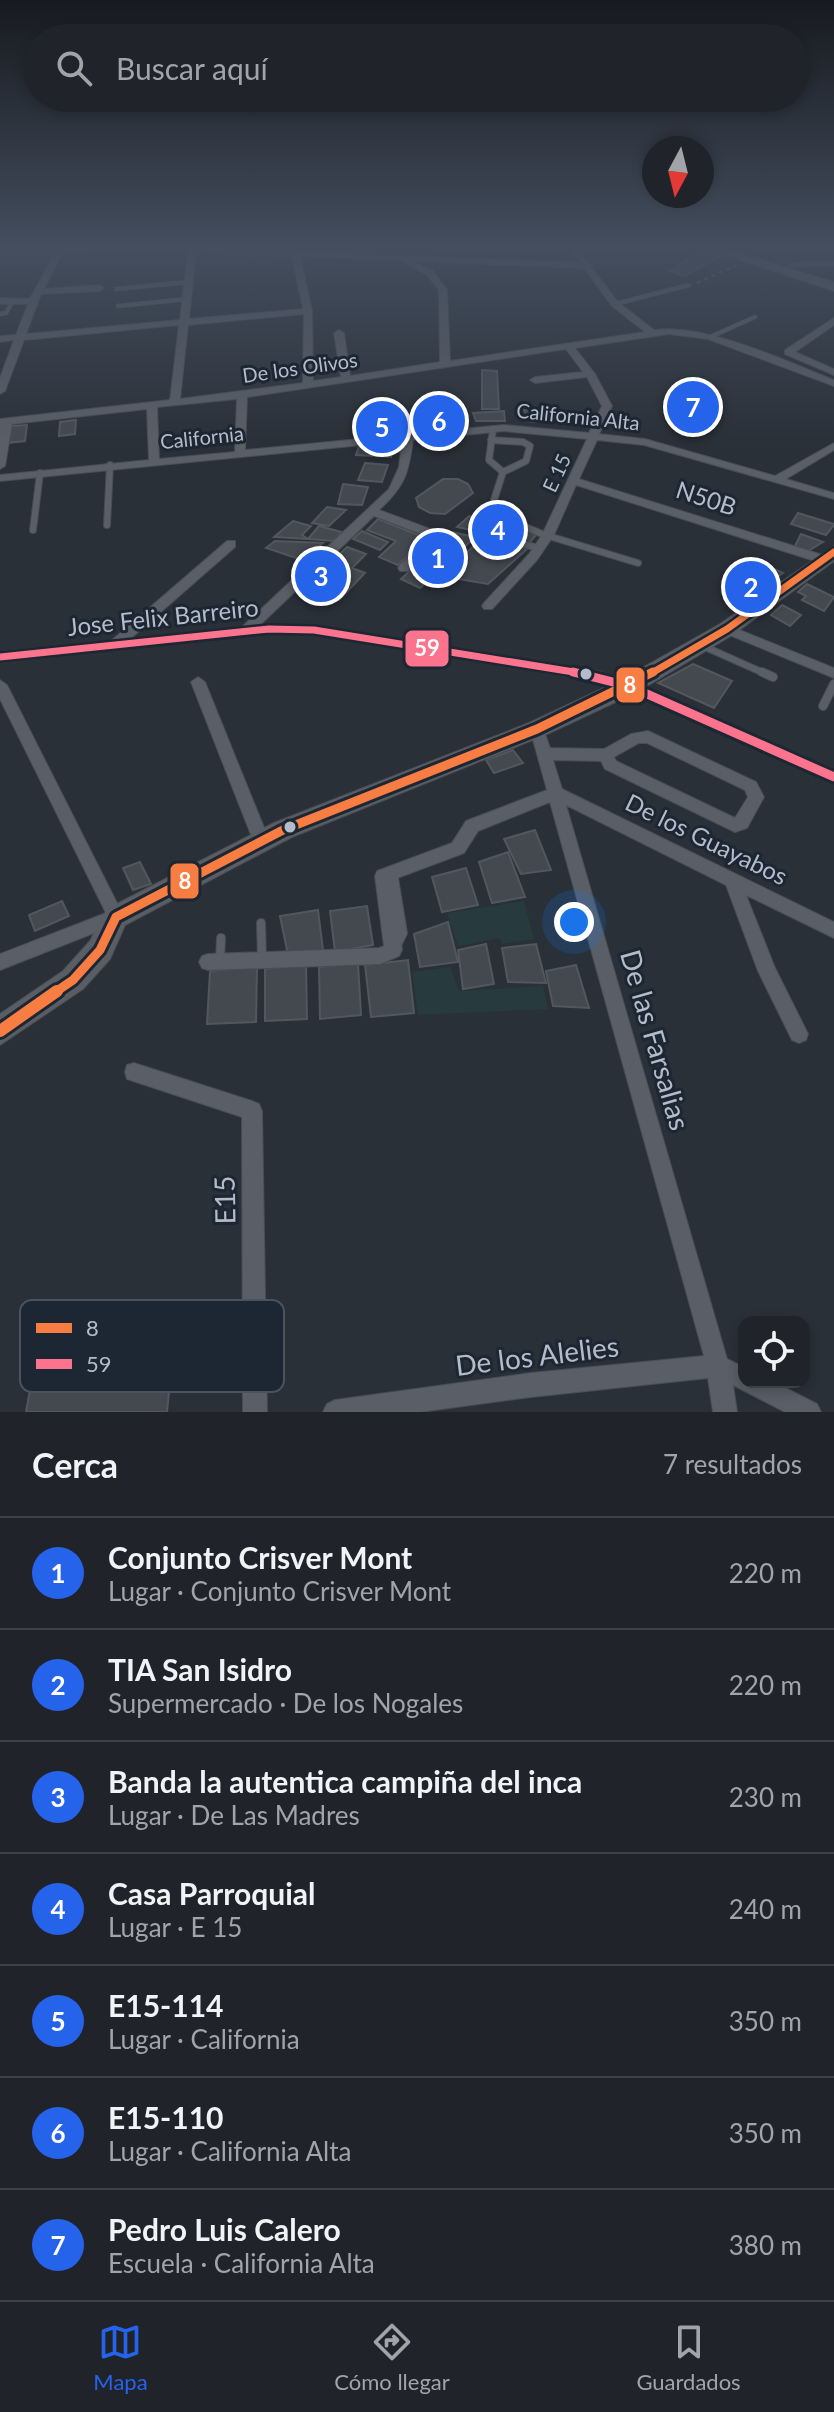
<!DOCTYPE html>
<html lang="es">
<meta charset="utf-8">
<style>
:root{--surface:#20242a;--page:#282c32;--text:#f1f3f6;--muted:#a2a4a8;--line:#3d4147;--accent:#2563eb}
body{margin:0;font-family:Lato,sans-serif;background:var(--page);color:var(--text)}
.controls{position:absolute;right:24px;bottom:24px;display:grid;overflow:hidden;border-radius:16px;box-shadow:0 4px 12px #0003}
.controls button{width:72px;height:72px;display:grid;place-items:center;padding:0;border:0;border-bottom:2px solid var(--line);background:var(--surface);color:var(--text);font:40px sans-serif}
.compass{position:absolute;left:642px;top:136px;width:72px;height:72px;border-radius:50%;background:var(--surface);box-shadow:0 4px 12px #0003;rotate:187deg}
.you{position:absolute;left:574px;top:922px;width:28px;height:28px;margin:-20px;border:6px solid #fff;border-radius:50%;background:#1a73e8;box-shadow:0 0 0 12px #1a73e833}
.badge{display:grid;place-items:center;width:52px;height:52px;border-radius:50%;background:var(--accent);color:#fff;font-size:26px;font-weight:700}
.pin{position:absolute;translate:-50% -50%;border:4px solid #fff;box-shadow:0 2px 8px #0006}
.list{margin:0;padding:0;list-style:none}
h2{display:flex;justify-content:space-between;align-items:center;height:104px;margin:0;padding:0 32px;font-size:34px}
h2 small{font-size:26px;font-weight:400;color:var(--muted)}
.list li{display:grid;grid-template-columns:52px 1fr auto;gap:24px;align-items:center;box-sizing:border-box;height:112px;padding:0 32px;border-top:2px solid var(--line)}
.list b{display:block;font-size:30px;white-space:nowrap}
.list p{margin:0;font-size:26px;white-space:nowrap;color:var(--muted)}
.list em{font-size:26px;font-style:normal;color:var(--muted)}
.icon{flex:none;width:44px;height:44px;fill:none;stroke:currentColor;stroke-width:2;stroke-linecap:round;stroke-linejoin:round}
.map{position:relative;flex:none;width:834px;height:1412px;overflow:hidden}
.search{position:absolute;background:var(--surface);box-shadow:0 4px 12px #0003;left:24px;right:24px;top:24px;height:88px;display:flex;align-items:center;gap:20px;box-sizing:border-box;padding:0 28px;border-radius:44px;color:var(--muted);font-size:30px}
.sheet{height:888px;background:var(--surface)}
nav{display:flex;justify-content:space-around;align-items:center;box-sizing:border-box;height:112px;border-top:2px solid var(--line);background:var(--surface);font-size:22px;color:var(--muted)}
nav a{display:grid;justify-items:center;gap:4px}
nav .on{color:var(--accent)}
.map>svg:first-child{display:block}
.green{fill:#273a3e}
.building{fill:#444950;stroke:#52575f;stroke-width:2}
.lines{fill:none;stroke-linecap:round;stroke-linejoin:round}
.lane-far2-casing{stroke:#484c53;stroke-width:5}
.lane-far1-casing{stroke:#484c53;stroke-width:8}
.lane-casing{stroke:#484c53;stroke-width:10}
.street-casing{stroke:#484c53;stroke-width:2}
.secondary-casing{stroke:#484c53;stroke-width:2}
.primary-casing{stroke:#484c55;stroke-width:2}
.path{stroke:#5d636a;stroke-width:2;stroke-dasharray:4 4;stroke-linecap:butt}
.lane-far2{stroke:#5a5e66;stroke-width:4}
.lane-far1{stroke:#5a5e66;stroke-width:6}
.lane{stroke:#5a5e66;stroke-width:8}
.street{fill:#5a5e66;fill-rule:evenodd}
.secondary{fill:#595d64;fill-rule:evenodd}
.primary{fill:#5c6168;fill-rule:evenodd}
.bus-1-far2-casing{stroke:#1d2633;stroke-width:12}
.bus-1-far1-casing{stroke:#1d2633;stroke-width:15}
.bus-1-casing{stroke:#1d2633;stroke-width:18}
.bus-2-far1-casing{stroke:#1d2633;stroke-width:12}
.bus-2-casing{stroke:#1d2633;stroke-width:15}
.bus-1-far2{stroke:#f77d43;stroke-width:7}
.bus-1-far1{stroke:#f77d43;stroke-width:9}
.bus-1{stroke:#f77d43;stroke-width:12}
.bus-2-far1{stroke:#fc738d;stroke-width:7}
.bus-2{stroke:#fc738d;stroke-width:9}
.bus-dot{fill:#b4bcc9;stroke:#1d2633;stroke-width:3}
.labels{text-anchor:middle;stroke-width:6;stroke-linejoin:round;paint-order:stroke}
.far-street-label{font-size:20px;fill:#b4bcc9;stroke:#1d2633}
.street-label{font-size:24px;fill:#b4bcc9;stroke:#1d2633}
.near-street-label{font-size:28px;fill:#b4bcc9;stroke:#1d2633}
.key{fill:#1d2633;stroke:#4a5360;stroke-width:2}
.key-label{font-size:22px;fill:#b4bcc9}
.line-badge{stroke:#1d2633;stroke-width:3}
.badge-label{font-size:22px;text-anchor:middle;font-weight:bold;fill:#fff}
</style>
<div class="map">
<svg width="834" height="1412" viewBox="0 0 834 1412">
<rect width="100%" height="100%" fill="#2a3038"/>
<path class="green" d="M524 901 534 939 502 944 500 938 458 946 447 913Z
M450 967 459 991 543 986 548 1009 418 1015 412 972Z"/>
<path class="building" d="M702 250 723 255 684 276 670 271Z
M482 370 497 371 499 409H482Z
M545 408 550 422H531L524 410Z
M504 411 505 421H476L473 413Z
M450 414 453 426 429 428 426 416Z
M395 419 399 432 366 434 369 421Z
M76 420 75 434 59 436 60 422Z
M27 425 25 441 7 443 10 426Z
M359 446 389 447 391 457 356 455Z
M365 463 388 465 382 482 358 480Z
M443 479H458L468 484 473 493 445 514 430 513 419 507 416 498Z
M343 484 368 487 362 505 338 504Z
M327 507 346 510 329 526 312 523Z
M798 513 834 524V525L826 535 791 524Z
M469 516 537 534 529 543 457 527Z
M378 519 426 538 398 565 379 557 396 541 367 530Z
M293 521 311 526 302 535 308 539 274 537Z
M319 526 342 532 334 541 308 539Z
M362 531 388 542 380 550 353 539Z
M452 532 475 537 420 588 401 579Z
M801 534 823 542 808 551 795 546Z
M481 539 527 549 488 584 441 576Z
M275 541 323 543 302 560 266 548Z
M347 547 366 554 352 568 365 573 339 600 302 589Z
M763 564 783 573 771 581 754 573Z
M807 584 834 597 824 611 802 600 806 596 798 592Z
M782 605 801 615 790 626 771 615Z
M693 664 732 681 714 708 658 683Z
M513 750 523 763 494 773 486 760Z
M535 830 551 870 521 874 504 839Z
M508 852 525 897 492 903 479 862Z
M140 862 151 884 133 890 123 868Z
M466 868 478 905 442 912 432 877Z
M62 901 69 916 35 931 29 915Z
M367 906 373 945 335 952 330 911Z
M318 910 323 950 288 955 280 916Z
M448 922 458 962 420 967 414 934Z
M486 944 494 984 463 989 458 950Z
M536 944 546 983 508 982 502 948Z
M408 960 414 1013 371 1017 365 965Z
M358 963 361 1015 320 1019 319 967Z
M306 964 307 1019 265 1021V969Z
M576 965 589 1008 553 1006 546 971Z
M257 967 256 1022 207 1024 210 971Z
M172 1362 167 1412H26L34 1368Z"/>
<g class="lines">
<g class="lane-far2-casing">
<path id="lane-far2" d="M116 289 189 282
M615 304 689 285
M118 306 187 299
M0 314 6 313 13 301
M710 337 755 317
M493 431V428"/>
</g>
<g class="lane-far1-casing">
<path id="lane-far1" d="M493 429 489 460 503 472 494 500 499 516 542 534 638 563
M491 440 523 442 530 446 526 461 503 472
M107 525 110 465
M33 530 40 473
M476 533 539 548
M703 646 766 674"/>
</g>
<g class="lane-casing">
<path id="lane" d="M762 672 773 677
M823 706 834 684
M393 872 403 933 397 945
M261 923 262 960
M220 961 221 938"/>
</g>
<g class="street-casing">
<path id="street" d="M568 246H576L589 264H593L592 268 618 302 654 330C706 323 785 361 834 380V386L708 339 669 334 575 348 595 374 612 406 599 434 645 439 775 476 834 443V450L786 479 834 493V499L644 445 597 440 579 479 829 557 831 560 829 563H821L576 485 554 535 537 560 492 609H484L482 606 484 603 529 554 542 535 587 439 504 431 413 440C408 475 405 486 379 510L441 533V539L408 571H400L398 568 400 565 429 537 374 516 260 625 314 626 598 671 634 682 834 770V783L624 690 597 681 314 634 269 633 0 662V652L111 641 227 541H235V547L130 639 242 627 389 489 399 467 402 441 0 481V475L149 460 147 409 12 424 5 466 0 469V419L170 400 179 325 24 340 5 391 0 394V378L14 340 0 342V336L16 335 28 304H0V298L30 299 54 254H0V250L192 247 581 263ZM188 251 180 320 26 334 41 294 100 291 104 288 100 285 44 289 62 253ZM196 252 292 256 303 309 189 319ZM300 256 400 260 427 275 439 290 440 362 350 376 344 333 339 330 334 333 341 377 313 381 312 311ZM413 261 584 268 612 306 645 332 450 361 447 290 433 271ZM304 314 303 383 180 399 188 325ZM566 349 583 372 535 377 530 380 535 383 587 377 602 406 589 433 504 425 245 450 247 397ZM237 399 235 452 159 459 157 407Z
M834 262V266L791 267 787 265 791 263Z
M834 318V325L795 352 834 369V375L785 354V350Z
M727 625 834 668V678L722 632 721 629Z
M198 677 205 682 269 840 267 845 261 847 255 845 253 840 191 682Z
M0 680 7 685 124 917 122 922 0 970V954L106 913 0 699Z
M537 724 542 725 550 748 604 749 631 734 648 731 756 782 764 797 747 828 735 832 605 769 601 761 553 760 562 789 834 922V938L746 895 775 968 808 1034 806 1040 799 1043 792 1040 758 971 726 885 566 805 727 1359 744 1367V1382H774L817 1404 821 1412H785L733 1385 737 1412H713L708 1378 531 1397 420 1412H323L327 1404 335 1400 531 1373 704 1356 550 802 478 831 464 853 392 880 402 950 399 956 380 964 208 970 202 968 199 962 202 956 208 954 379 948 384 946 375 876 377 871 452 843 466 821 547 790 530 729 532 725ZM639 743H647L745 790 748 797 735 818 616 761 614 757Z
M134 1063 252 1101 259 1104 262 1111 267 1412H243L242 1117 127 1079 125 1072 127 1065Z"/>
</g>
<g class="secondary-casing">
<path id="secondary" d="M834 546V561L734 634 637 692 545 735 292 837 125 925 110 959 83 989 0 1045V1014L63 971 90 941 107 909 274 823 529 723 621 680 720 624Z"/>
</g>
<g class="primary-casing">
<path id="primary" d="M697 246H717L834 282V291Z"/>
</g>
<path class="path" d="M697 283 737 265"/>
<use href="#lane-far2" class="lane-far2"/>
<use href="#lane-far1" class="lane-far1"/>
<use href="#lane" class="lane"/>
<use href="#street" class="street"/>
<use href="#secondary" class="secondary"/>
<use href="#primary" class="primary"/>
<g class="bus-1-far2-casing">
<path id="bus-1-far2" d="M650 674 727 629 834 552"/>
</g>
<g class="bus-1-far1-casing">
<path id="bus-1-far1" d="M54 993 73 980 100 950 116 917 283 830 537 729 653 672"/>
</g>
<g class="bus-1-casing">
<path id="bus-1" d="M0 1031 57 991"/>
</g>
<g class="bus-2-far1-casing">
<path id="bus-2-far1" d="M0 657 269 629 314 630 586 674"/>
</g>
<g class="bus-2-casing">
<path id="bus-2" d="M573 672 629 686 834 777"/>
</g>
<use href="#bus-1-far2" class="bus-1-far2"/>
<use href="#bus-1-far1" class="bus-1-far1"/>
<use href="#bus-1" class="bus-1"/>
<use href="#bus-2-far1" class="bus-2-far1"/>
<use href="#bus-2" class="bus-2"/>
</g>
<linearGradient id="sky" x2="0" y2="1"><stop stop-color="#171a1f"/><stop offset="0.56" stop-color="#444e5e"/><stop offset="1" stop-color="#444e5e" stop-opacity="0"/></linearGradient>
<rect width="834" height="443" fill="url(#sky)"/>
<g class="bus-dot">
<circle cx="586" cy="674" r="7"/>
<circle cx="290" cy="827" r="7"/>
</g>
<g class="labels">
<g class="far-street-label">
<text transform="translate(300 368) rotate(-8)" y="7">De los Olivos</text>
<text transform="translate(578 417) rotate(6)" y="7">California Alta</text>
<text transform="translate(202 438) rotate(-6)" y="7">California</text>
<text transform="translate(557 473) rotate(-65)" y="7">E 15</text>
</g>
<g class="street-label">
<text transform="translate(706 499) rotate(18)" y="8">N50B</text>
<text transform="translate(163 618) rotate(-6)" y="8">Jose Felix Barreiro</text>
<text transform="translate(706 840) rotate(26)" y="8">De los Guayabos</text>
</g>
<g class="near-street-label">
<text transform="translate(655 1040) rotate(74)" y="10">De las Farsalias</text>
<text transform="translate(225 1200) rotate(-91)" y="10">E15</text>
<text transform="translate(537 1356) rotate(-7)" y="10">De los Alelies</text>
</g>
</g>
<rect x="20" y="1300" width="264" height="92" rx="12" class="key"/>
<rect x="36" y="1323" width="36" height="10" fill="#f77d43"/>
<rect x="36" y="1359" width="36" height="10" fill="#fc738d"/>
<g class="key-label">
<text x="86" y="1336">8</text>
<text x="86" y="1372">59</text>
</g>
<g class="line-badge">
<rect x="404" y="629" width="46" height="39" rx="8" fill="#fc738d"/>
<rect x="615" y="666" width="31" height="38" rx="8" fill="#f77d43"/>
<rect x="169" y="862" width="31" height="38" rx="8" fill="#f77d43"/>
</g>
<g class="badge-label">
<text x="427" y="656">59</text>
<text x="630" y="693">8</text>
<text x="185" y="889">8</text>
</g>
</svg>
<div class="controls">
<button><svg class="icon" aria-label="locate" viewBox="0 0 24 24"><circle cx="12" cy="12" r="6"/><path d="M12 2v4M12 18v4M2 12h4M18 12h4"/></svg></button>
</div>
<svg class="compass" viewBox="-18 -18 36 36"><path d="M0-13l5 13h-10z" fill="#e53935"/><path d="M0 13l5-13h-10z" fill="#a2a4a8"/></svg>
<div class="you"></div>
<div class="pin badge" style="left:438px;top:558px">1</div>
<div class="pin badge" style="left:751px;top:587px">2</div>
<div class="pin badge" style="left:321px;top:576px">3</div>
<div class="pin badge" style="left:498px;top:530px">4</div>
<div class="pin badge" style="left:382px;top:427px">5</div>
<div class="pin badge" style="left:439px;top:421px">6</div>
<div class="pin badge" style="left:693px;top:407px">7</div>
<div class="search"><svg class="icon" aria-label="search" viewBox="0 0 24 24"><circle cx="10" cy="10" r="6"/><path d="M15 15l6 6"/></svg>Buscar aquí</div>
</div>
<section class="sheet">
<h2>Cerca<small>7 resultados</small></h2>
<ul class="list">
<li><span class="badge">1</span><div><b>Conjunto Crisver Mont</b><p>Lugar · Conjunto Crisver Mont</p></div><em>220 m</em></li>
<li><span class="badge">2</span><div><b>TIA San Isidro</b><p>Supermercado · De los Nogales</p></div><em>220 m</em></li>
<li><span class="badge">3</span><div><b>Banda la autentica campiña del inca</b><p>Lugar · De Las Madres</p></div><em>230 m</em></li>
<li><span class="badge">4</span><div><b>Casa Parroquial</b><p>Lugar · E 15</p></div><em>240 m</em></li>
<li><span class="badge">5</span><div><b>E15-114</b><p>Lugar · California</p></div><em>350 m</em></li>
<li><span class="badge">6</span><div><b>E15-110</b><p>Lugar · California Alta</p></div><em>350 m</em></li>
<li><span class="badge">7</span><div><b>Pedro Luis Calero</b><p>Escuela · California Alta</p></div><em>380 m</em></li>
</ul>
</section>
<nav>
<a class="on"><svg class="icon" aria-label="map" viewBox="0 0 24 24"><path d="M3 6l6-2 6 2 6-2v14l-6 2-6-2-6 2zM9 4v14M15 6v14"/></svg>Mapa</a>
<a><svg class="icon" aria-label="directions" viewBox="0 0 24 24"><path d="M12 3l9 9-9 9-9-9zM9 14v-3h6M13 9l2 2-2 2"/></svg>Cómo llegar</a>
<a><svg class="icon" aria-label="saved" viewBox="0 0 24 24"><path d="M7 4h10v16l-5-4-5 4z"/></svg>Guardados</a>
</nav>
